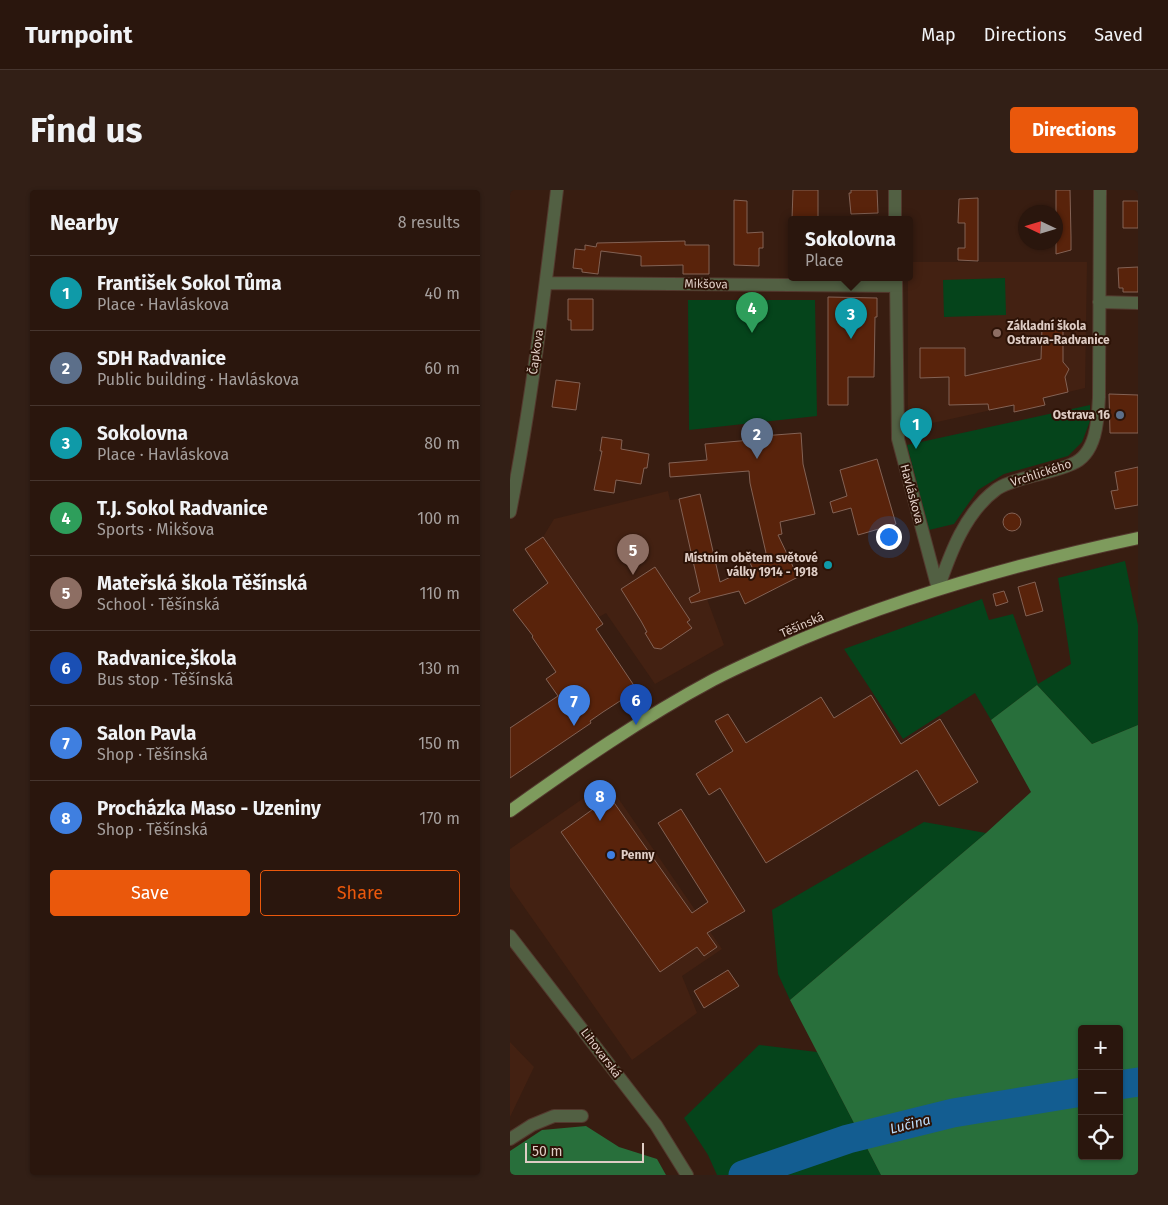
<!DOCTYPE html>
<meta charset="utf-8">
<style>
:root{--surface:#2a160d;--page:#321f16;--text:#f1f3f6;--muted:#a59f9d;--line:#46352e;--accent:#ea580c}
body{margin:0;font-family:"Fira Sans",sans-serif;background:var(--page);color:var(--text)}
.controls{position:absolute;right:15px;bottom:15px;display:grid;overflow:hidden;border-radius:5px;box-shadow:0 1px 4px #0004}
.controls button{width:45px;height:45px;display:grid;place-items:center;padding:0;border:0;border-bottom:1px solid var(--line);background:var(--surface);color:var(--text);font:25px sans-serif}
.compass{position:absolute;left:508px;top:15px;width:45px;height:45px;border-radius:50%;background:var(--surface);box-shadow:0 1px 4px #0004;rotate:274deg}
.scale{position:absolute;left:15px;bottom:12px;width:119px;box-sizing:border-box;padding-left:5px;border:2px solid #dfcdc5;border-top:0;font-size:14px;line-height:18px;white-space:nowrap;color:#dfcdc5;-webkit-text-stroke:4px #2d1307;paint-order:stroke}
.you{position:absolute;left:378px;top:346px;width:18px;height:18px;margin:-12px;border:4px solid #fff;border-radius:50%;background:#1a73e8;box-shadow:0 0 0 8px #1a73e833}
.badge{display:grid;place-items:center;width:32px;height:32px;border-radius:50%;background:var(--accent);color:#fff;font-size:16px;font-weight:700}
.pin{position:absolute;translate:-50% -41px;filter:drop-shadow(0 1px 2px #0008)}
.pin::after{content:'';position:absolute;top:26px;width:18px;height:15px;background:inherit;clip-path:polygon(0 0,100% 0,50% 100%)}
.popup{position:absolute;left:278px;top:26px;width:125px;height:65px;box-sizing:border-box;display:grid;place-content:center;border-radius:5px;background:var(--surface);filter:drop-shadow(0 1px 4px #0005);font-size:16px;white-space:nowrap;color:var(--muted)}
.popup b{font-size:19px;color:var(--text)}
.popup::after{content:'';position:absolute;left:50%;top:100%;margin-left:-10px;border:10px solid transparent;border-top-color:var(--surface)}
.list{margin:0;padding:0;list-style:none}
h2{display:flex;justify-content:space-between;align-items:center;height:65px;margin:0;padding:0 20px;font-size:21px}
h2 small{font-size:16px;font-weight:400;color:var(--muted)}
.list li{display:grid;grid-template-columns:32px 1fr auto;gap:15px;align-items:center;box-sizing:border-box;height:75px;padding:0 20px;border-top:1px solid var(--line)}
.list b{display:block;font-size:19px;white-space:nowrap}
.list p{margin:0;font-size:16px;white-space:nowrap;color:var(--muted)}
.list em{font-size:16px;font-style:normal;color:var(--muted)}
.actions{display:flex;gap:10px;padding:15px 20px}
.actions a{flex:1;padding:11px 0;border:1px solid var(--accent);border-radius:5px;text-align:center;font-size:18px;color:var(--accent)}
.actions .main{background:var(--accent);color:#fff}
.icon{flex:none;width:28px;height:28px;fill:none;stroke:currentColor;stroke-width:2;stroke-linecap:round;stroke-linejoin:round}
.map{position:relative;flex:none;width:628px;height:985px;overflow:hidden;border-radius:5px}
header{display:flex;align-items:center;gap:30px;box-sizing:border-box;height:70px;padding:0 25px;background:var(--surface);border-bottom:1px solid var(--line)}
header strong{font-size:24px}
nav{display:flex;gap:28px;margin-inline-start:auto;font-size:18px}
.intro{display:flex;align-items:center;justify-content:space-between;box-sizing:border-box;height:120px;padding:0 30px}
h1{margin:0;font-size:35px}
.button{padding:12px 22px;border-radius:5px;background:var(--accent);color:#fff;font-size:18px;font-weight:700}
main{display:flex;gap:30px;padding:0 30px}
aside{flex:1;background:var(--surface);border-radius:5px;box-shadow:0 1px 4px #0004}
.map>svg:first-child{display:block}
.built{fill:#432112}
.green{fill:#05441b}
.forest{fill:#286f3b;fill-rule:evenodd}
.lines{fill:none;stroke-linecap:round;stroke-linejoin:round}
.river{stroke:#135d91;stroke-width:29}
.building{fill:#59230b;stroke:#836255}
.minor-casing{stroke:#53392e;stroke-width:14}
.major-casing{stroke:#53392e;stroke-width:14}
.minor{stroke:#526043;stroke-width:12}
.major{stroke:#7e9b5d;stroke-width:12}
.education-dot{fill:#8d6e63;stroke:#2d1307;stroke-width:2}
.service-dot{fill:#5c6f8a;stroke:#2d1307;stroke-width:2}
.culture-dot{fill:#0f9aa8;stroke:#2d1307;stroke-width:2}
.shop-dot{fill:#3f7fe0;stroke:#2d1307;stroke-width:2}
.labels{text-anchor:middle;stroke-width:4;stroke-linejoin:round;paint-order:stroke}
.street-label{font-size:12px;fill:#dfcdc5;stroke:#2d1307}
.poi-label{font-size:12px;font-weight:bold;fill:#dfcdc5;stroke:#2d1307;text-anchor:start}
.water-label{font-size:14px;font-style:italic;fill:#bbddfb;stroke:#2d1307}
</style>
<header>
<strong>Turnpoint</strong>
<nav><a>Map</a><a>Directions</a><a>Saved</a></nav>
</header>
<div class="intro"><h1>Find us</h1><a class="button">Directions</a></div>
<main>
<aside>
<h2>Nearby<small>8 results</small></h2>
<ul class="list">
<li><span class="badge" style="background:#0f9aa8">1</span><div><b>František Sokol Tůma</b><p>Place · Havláskova</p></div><em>40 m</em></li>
<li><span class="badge" style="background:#5c6f8a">2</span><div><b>SDH Radvanice</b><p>Public building · Havláskova</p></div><em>60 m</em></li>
<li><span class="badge" style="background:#0f9aa8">3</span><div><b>Sokolovna</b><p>Place · Havláskova</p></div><em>80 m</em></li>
<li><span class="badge" style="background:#2e9e5b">4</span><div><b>T.J. Sokol Radvanice</b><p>Sports · Mikšova</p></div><em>100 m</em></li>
<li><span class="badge" style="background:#8d6e63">5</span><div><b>Mateřská škola Těšínská</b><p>School · Těšínská</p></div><em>110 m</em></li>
<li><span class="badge" style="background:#1a4fb4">6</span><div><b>Radvanice,škola</b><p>Bus stop · Těšínská</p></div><em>130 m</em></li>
<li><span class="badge" style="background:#3f7fe0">7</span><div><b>Salon Pavla</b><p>Shop · Těšínská</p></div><em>150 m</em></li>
<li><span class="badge" style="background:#3f7fe0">8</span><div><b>Procházka Maso - Uzeniny</b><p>Shop · Těšínská</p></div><em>170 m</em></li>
</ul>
<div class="actions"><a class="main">Save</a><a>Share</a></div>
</aside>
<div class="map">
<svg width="628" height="985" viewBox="0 0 628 985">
<rect width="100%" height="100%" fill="#381d11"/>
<path class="built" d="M400 72H577L575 198 533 208 535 215H504L418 234 398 235V88H400Z
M158 301 160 310 169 309 190 402 197 409 214 455 145 494 96 423 89 427 33 347 44 329Z
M97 592 212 759 172 786 187 823 122 870 0 697V659Z
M0 852 24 877 0 927Z"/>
<path class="green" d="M495 88 496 125 434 127 433 90Z
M178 110H305L307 226 179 240Z
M580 215V231L572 252 558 266 494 284 468 300 444 334 419 340 397 255Z
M615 371 628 435V535L582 554 527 495 481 530 465 503 393 549 334 459 472 409 479 430 503 424 528 494 561 474 548 388Z
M414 632 476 643 280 810 268 784 262 720Z
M249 855 307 862 371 985H207L198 965 174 928Z"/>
<path class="forest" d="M527 495 582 554 628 535V985H371L280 810 476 643 521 602 481 530ZM572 839H609V966H572Z
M76 936 109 957 147 969 156 985H0V961L32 940Z"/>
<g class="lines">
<path class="river" d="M609 895 628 892
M233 985 338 949 443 923 572 902"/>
</g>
<path class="building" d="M283 0H308V29H282Z
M341 0H367L368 23 341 24 339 3H341Z
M546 0H560L561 47V60L546 64Z
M468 8V71L448 70V58H455V33H448L449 9Z
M224 10 237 11V43L253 42V58H249V76L224 75Z
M613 11H628V38H613Z
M175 51V55H199V84H173V75L131 76V66L91 61 88 84 72 82V79L63 78 65 59 75 60V55L86 57 87 53Z
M628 77V102H613V98H609L608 78Z
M318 107 367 108V127H365L364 187H338V215H318Z
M58 109H83V140H61V130H58Z
M532 137H553V172L559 179 555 187 558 202 533 208 535 215 504 222V215L479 220 478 214 439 215V187L410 188V158H455V186L531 169Z
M46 190 70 193 66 220 42 217Z
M599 204 628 205V243H600Z
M291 243 293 274 305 324 270 332 272 344 268 345 288 387 235 414 229 401 181 413 179 408 190 402 169 309 190 304 210 392 242 377 239 371 256 363 240 293 239 281 160 287 159 273 197 270 195 254 253 249 252 246Z
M92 247 112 250 111 259 139 264 137 278H134L131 294 106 290 104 303 84 300 92 261H90Z
M367 269 386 334 348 345 341 318 323 323 320 312 337 306 330 280Z
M628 277V315L605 319 601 301 608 300 605 282Z
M493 332a9 9 0 1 1 18 0a9 9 0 1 1-18 0Z
M33 347 93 434 86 439 127 500 93 522 80 531 81 533 0 588V538L48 506 36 489 46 482 22 447 23 446 3 420 38 393 15 359Z
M145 377 180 430 177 432 182 438 151 459 144 458 135 443 137 442 131 431 111 399Z
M525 392 533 421 516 426 508 397Z
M494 401 498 412 486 416 483 404Z
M361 505 391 554 430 529 468 592 429 616 407 580 256 673 210 598 199 605 186 584 223 561 205 531 218 524 236 553 311 507 324 528Z
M100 607 182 723 198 712 148 633 171 619 235 721 197 743 207 757 194 766 187 757 150 782 51 642Z
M218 780 229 796 194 818 184 801Z"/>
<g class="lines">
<g class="minor-casing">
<path id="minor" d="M385 0V30
M386 90 388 249 428 399
M36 93 386 96
M589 112 628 113
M0 322C21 216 34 108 47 0
M428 399C440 364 455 322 487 299 496 293 508 290 519 287 533 283 549 280 562 274 587 264 588 229 589 207L590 0
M0 746 146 935 177 985
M0 949 22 935 44 926H72"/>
</g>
<g class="major-casing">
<path id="major" d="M0 621C66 574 132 528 203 490 232 475 262 462 292 449 400 404 514 372 628 348"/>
</g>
<use href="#minor" class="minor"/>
<use href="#major" class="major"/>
</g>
<circle class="education-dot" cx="487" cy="143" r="5"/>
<circle class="service-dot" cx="610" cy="225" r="5"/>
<circle class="culture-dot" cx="318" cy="375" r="5"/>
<circle class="shop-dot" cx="101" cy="665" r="5"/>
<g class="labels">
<g class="street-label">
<text transform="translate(196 94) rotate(1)" y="4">Mikšova</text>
<text transform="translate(26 162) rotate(-82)" y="4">Čapkova</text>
<text transform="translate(531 283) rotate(-18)" y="4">Vrchlického</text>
<text transform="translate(402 304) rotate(75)" y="4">Havláskova</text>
<text transform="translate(292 435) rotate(-23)" y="4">Těšínská</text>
<text transform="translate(91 863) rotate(53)" y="4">Lihovarská</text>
</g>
<g class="poi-label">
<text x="497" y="140">Základní škola<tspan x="497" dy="14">Ostrava-Radvanice</tspan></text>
<text x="600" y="229" text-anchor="end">Ostrava 16</text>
<text x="308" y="372" text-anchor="end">Místním obětem světové<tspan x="308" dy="14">války 1914 - 1918</tspan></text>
<text x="111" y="669">Penny</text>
</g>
<g class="water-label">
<text transform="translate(400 934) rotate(-14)" y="5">Lučina</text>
</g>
</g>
</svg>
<div class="controls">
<button>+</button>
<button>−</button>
<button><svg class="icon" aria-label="locate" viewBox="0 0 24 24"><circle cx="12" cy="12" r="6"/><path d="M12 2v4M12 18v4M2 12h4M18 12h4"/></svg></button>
</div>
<svg class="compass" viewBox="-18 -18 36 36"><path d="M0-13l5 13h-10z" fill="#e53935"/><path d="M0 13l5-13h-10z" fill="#a59f9d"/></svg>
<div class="scale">50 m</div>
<div class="you"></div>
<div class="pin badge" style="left:406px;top:259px;background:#0f9aa8">1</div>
<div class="pin badge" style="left:247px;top:269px;background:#5c6f8a">2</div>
<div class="pin badge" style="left:341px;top:149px;background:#0f9aa8">3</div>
<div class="popup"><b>Sokolovna</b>Place</div>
<div class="pin badge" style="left:242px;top:143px;background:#2e9e5b">4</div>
<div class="pin badge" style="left:123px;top:385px;background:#8d6e63">5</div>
<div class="pin badge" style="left:126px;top:535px;background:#1a4fb4">6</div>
<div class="pin badge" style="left:64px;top:536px;background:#3f7fe0">7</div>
<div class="pin badge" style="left:90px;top:631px;background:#3f7fe0">8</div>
</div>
</main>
